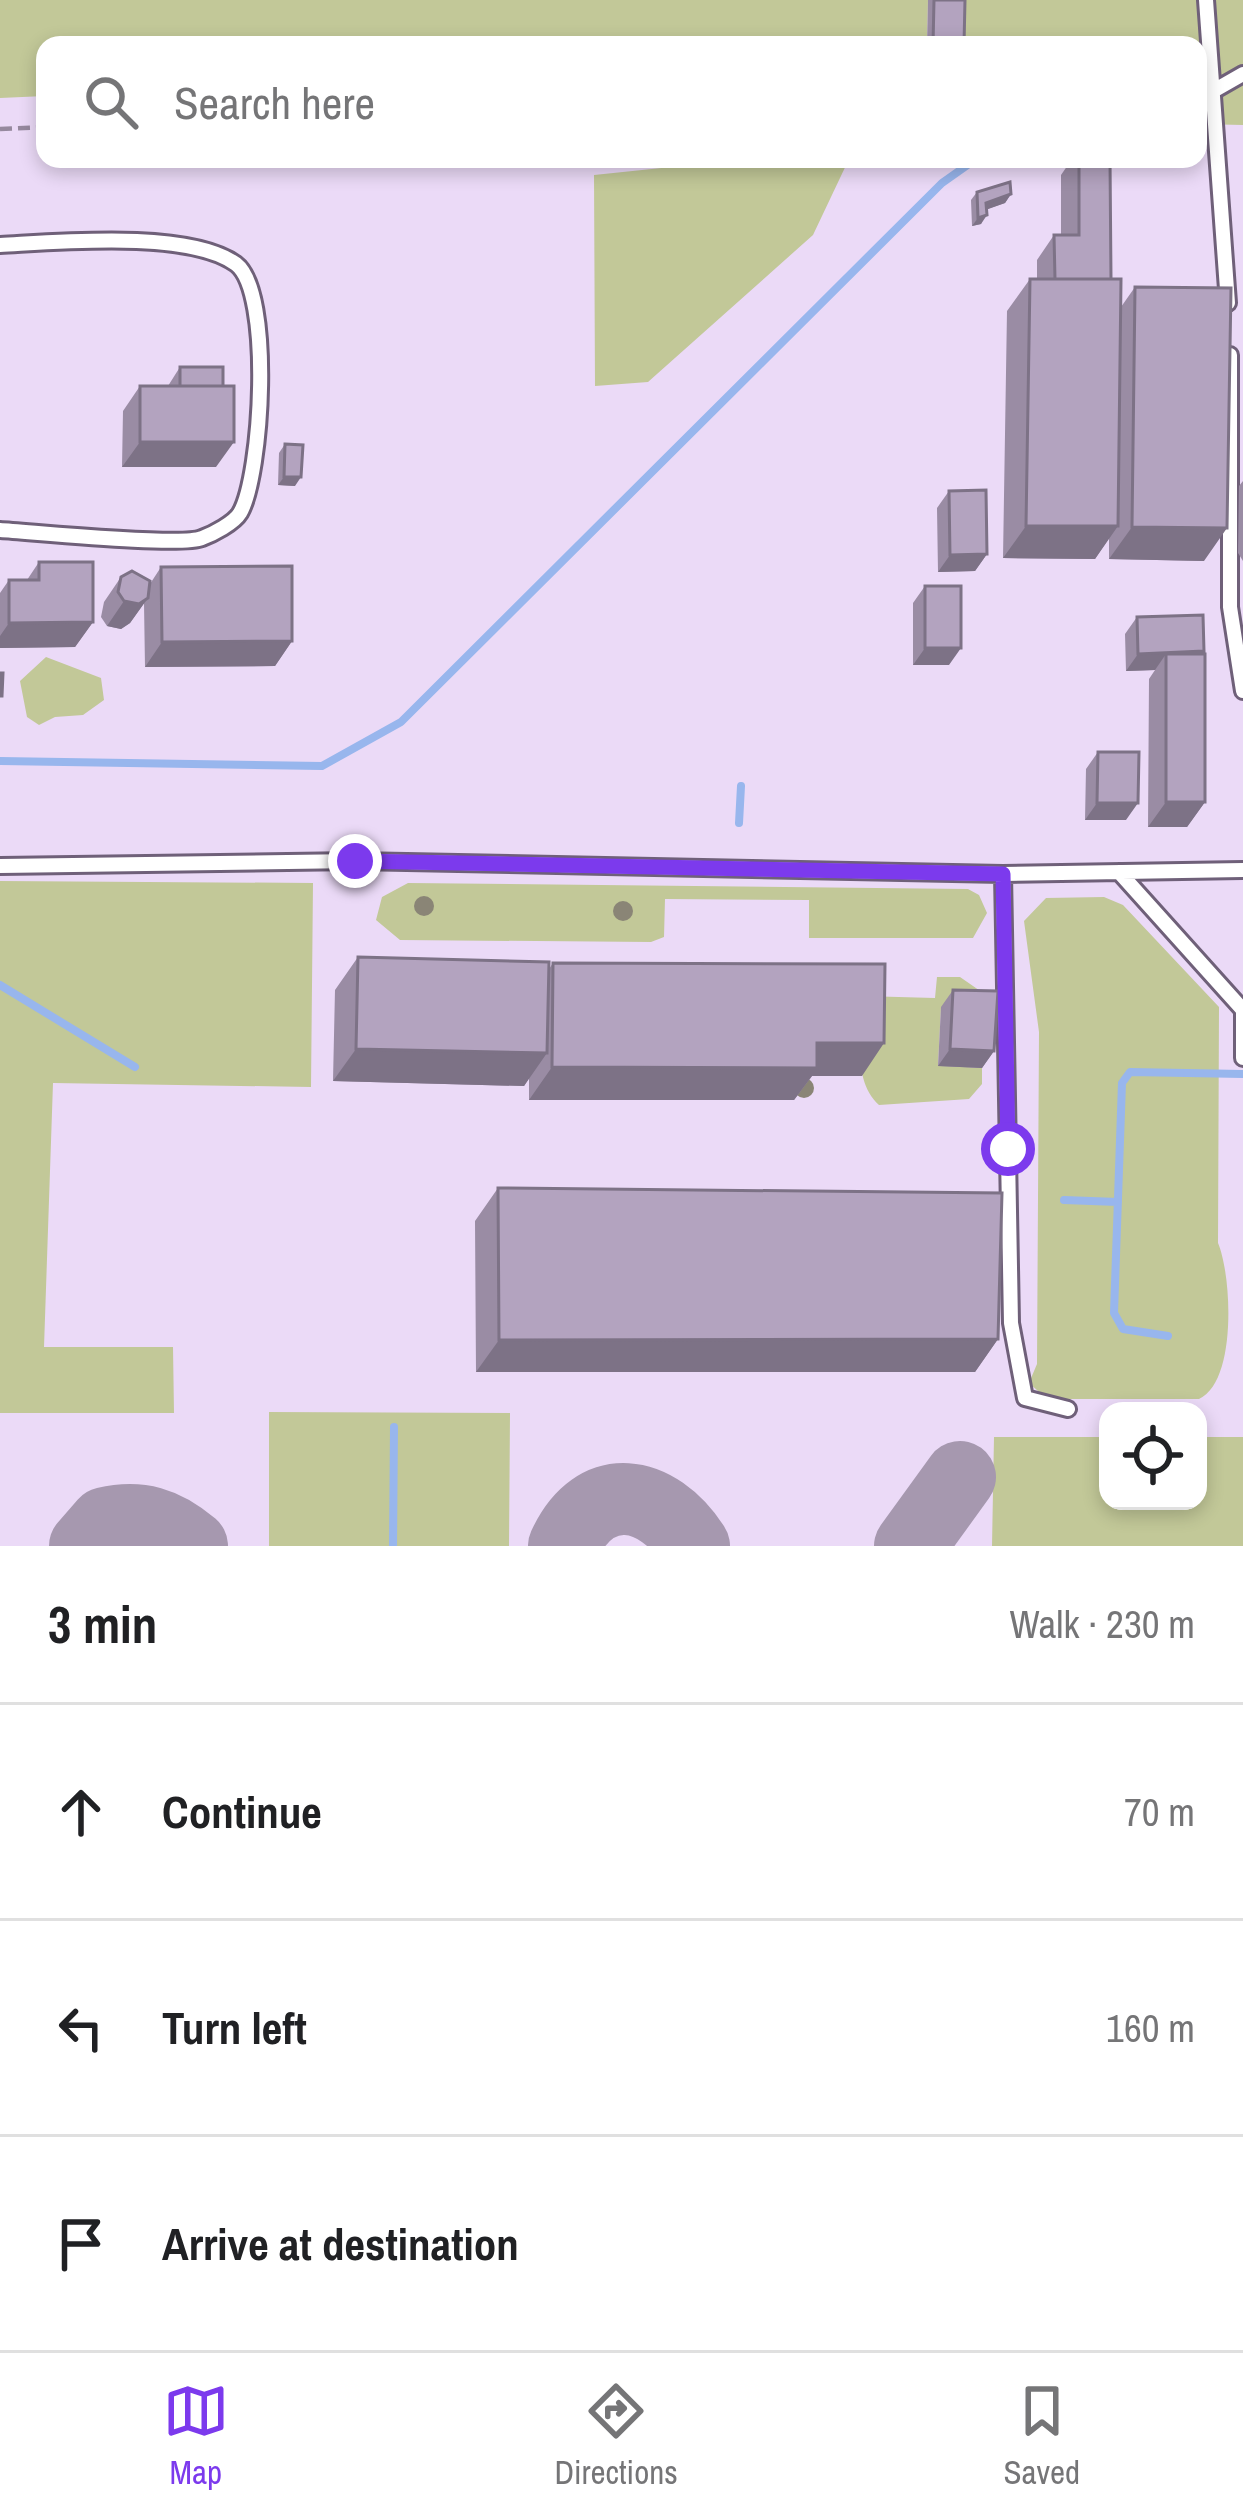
<!DOCTYPE html>
<meta charset="utf-8">
<style>
:root{--surface:#fff;--page:#f6f6f6;--text:#202124;--muted:#757577;--line:#e0e0e0;--accent:#7c3aed}
body{margin:0;font-family:"Archivo Narrow",sans-serif;background:var(--page);color:var(--text)}
.controls{position:absolute;right:36px;bottom:36px;display:grid;overflow:hidden;border-radius:24px;box-shadow:0 6px 18px #0003}
.controls button{width:108px;height:108px;display:grid;place-items:center;padding:0;border:0;border-bottom:3px solid var(--line);background:var(--surface);color:var(--text);font:60px sans-serif}
.stop{position:absolute;width:36px;height:36px;margin:-27px;border:9px solid #7c3aed;border-radius:50%;background:#fff}
.stop.end{background:#7c3aed;border-color:#fff;box-shadow:0 3px 12px #0008}
.list{margin:0;padding:0;list-style:none}
h2{display:flex;justify-content:space-between;align-items:center;height:156px;margin:0;padding:0 48px;font-size:51px}
h2 small{font-size:39px;font-weight:400;color:var(--muted)}
.list li{display:grid;grid-template-columns:78px 1fr auto;gap:36px;align-items:center;box-sizing:border-box;height:216px;padding:0 48px;border-top:3px solid var(--line)}
.list b{display:block;font-size:45px;white-space:nowrap}
.list em{font-size:39px;font-style:normal;color:var(--muted)}
.icon{flex:none;width:66px;height:66px;fill:none;stroke:currentColor;stroke-width:2;stroke-linecap:round;stroke-linejoin:round}
.map{position:relative;flex:none;width:1243px;height:1546px;overflow:hidden}
.search{position:absolute;background:var(--surface);box-shadow:0 6px 18px #0003;left:36px;right:36px;top:36px;height:132px;display:flex;align-items:center;gap:30px;box-sizing:border-box;padding:0 42px;border-radius:24px;color:var(--muted);font-size:45px}
.sheet{height:804px;background:var(--surface)}
nav{display:flex;justify-content:space-around;align-items:center;box-sizing:border-box;height:168px;border-top:3px solid var(--line);background:var(--surface);font-size:33px;color:var(--muted)}
nav a{display:grid;justify-items:center;gap:6px}
nav .on{color:var(--accent)}
.map>svg:first-child{display:block}
.green{fill:#c2c898}
.lines{fill:none;stroke-linecap:round;stroke-linejoin:round}
.stream{stroke:#98b6ed;stroke-width:8}
.taxiway{stroke:#a698af;stroke-width:72}
.service-casing{stroke:#6f6079;stroke-width:20}
.path{stroke:#96899e;stroke-width:4.5;stroke-dasharray:12 6;stroke-linecap:butt}
.service{stroke:#fff;stroke-width:14}
.tree{fill:#8a8576}
.wall{fill:#9a8ca4}
.shaded-wall{fill:#7d7286}
.building{fill:#b3a3bf;stroke:#7d7286;stroke-width:3}
.route{stroke:#7c3aed;stroke-width:15}
</style>
<div class="map">
<svg width="1243" height="1546" viewBox="0 0 1243 1546">
<rect width="100%" height="100%" fill="#ebdaf7"/>
<path class="green" d="M0 0H928L927 45H45V96L0 98Z
M959 0H1243V125L1198 124V45H958Z
M748 159H849L813 235 648 382 595 386 594 175Z
M46 657 101 678 104 700 83 715 55 717 39 725 27 717 20 681Z
M0 881 313 883 311 1087 53 1083 44 1347H173L174 1413H0Z
M408 883 968 889 979 895 987 913 973 938H809V900L665 899 664 937 651 942 400 940 376 920 382 897Z
M1104 897 1123 905 1219 1007 1218 1243C1232 1276 1237 1382 1199 1399H1047L1029 1383 1037 1364 1039 1032 1024 921 1046 898Z
M937 977H960L986 995 941 1008 938 1065 982 1068V1084L969 1099 879 1105C851 1080 862 1031 862 996L935 998Z
M269 1412 510 1413 509 1546H269Z
M994 1437H1108V1501H1198V1437H1243V1546H992Z"/>
<g class="lines">
<path class="stream" d="M0 761 322 766 401 722 942 183 976 159
M739 823 741 786
M0 985 135 1067
M1064 1200 1118 1202
M1168 1336 1123 1329 1114 1313 1122 1083 1130 1072 1243 1074
M393 1546 394 1427"/>
<path class="taxiway" d="M85 1546 105 1523C140 1515 165 1523 192 1546
M564 1546C595 1478 657 1489 694 1546
M910 1546 960 1477"/>
<g class="service-casing">
<path id="service" d="M1206 0 1228 303
M1215 90 1243 74
M0 245C59 242 189 230 236 264 273 292 262 475 240 513 234 523 213 534 202 538 181 547 34 532 0 530
M1230 355V607L1243 691
M0 866 355 861 1003 874 1243 870
M1119 872 1243 1010V1058
M1003 874 1011 1323 1025 1398 1068 1409"/>
</g>
<path class="path" d="M0 129 45 127"/>
<use href="#service" class="service"/>
</g>
<g class="tree">
<circle cx="424" cy="906" r="10"/>
<circle cx="623" cy="911" r="10"/>
<circle cx="804" cy="1088" r="10"/>
</g>
<path class="wall" d="M928 0H965L964 45H927Z
M1072 159H1110L1111 279 1121 307 1135 287 1204 561 1109 559V538L1095 559 1003 558 1007 311 1030 279H1037V260L1054 235H1061V175Z
M977 192 1011 194 1005 203 987 209 981 224 972 226 971 200Z
M180 367 216 467H122L123 411 140 386H168Z
M285 444 295 486 278 485 279 453Z
M1243 481V561L1238 553 1239 486Z
M949 491 987 554 975 571 938 572 937 508Z
M39 562 93 622 75 647 0 648V593L9 580H27Z
M161 567 292 641 275 666 145 667 144 603 130 623 121 629 107 626 101 617 104 602 121 577 150 584Z
M925 586 949 665H913V603Z
M1137 617 1203 654 1205 802 1187 827H1148L1149 679 1155 670 1126 671 1125 634Z
M1098 752 1126 820H1085L1086 769Z
M358 957 549 969 553 963 862 1076H812L794 1100H529V1078L524 1086 333 1081 335 990Z
M953 990 994 1051 982 1068 938 1066 941 1007Z
M498 1188 998 1339 975 1372H476L475 1221Z"/>
<path class="shaded-wall" d="M1011 194 1005 203 980 212 986 203Z
M987 215 981 224 972 226 978 218Z
M140 442H234L216 467H122Z
M284 477H301L295 486 278 485Z
M1026 526H1118L1095 559 1003 558Z
M1132 527 1227 528 1204 561 1109 559Z
M987 554 975 571 938 572 950 555Z
M148 598 130 623 121 629 107 626 124 601Z
M93 622 75 647 0 648V636L9 623Z
M292 641 275 666 145 667 162 642Z
M925 648H961L949 665H913Z
M1204 651 1193 668 1166 654 1155 670 1126 671 1138 654Z
M1166 802H1205L1187 827H1148Z
M1097 803H1138L1126 820H1085Z
M817 1043H884L862 1076H812L794 1100H529L552 1067Z
M356 1049 547 1053 524 1086 333 1081Z
M950 1049 994 1051 982 1068 938 1066Z
M998 1339 975 1372H476L499 1340Z"/>
<path class="building" d="M934 0H965L964 45H933Z
M1079 159H1110L1111 279H1055L1054 235H1079Z
M1010 182 1011 194 986 203 987 215 978 218 977 192Z
M1030 279H1121L1118 526H1026Z
M1135 287 1231 288 1227 528 1132 527Z
M180 367H223V386H180Z
M140 386H234V442H140Z
M285 444 303 445 301 477H284Z
M986 490 987 554 950 555 949 491Z
M39 562H93V622L9 623V580H39Z
M292 566V641L162 642 161 567Z
M132 571 150 581 148 598 139 604 124 601 118 592 121 577Z
M925 586H961V648H925Z
M1203 615 1204 651 1138 654 1137 617Z
M1166 654H1205V802H1166Z
M0 673H3L2 696H0Z
M1098 752H1139L1138 803H1097Z
M358 957 549 962 547 1053 356 1049Z
M553 963 885 964 884 1043H817V1068L552 1067Z
M953 990 998 991 994 1051 950 1049Z
M498 1188 1002 1193 998 1339 499 1340Z"/>
<g class="lines">
<path class="route" d="M355 861 1003 874 1008 1149"/>
</g>
</svg>
<div class="controls">
<button><svg class="icon" aria-label="locate" viewBox="0 0 24 24"><circle cx="12" cy="12" r="6"/><path d="M12 2v4M12 18v4M2 12h4M18 12h4"/></svg></button>
</div>
<div class="stop" style="left:1008px;top:1149px"></div>
<div class="stop end" style="left:355px;top:861px"></div>
<div class="search"><svg class="icon" aria-label="search" viewBox="0 0 24 24"><circle cx="10" cy="10" r="6"/><path d="M15 15l6 6"/></svg>Search here</div>
</div>
<section class="sheet">
<h2>3 min<small>Walk · 230 m</small></h2>
<ul class="list">
<li><svg class="icon" aria-label="ahead" viewBox="0 0 24 24"><path d="M12 20V5M6 11l6-6 6 6"/></svg><div><b>Continue</b></div><em>70 m</em></li>
<li><svg class="icon" aria-label="left" viewBox="0 0 24 24"><path d="M17 20v-9H6M10 6l-5 5 5 5"/></svg><div><b>Turn left</b></div><em>160 m</em></li>
<li><svg class="icon" aria-label="arrive" viewBox="0 0 24 24"><path d="M6 21V4h12l-3 4 3 4H6"/></svg><div><b>Arrive at destination</b></div></li>
</ul>
</section>
<nav>
<a class="on"><svg class="icon" aria-label="map" viewBox="0 0 24 24"><path d="M3 6l6-2 6 2 6-2v14l-6 2-6-2-6 2zM9 4v14M15 6v14"/></svg>Map</a>
<a><svg class="icon" aria-label="directions" viewBox="0 0 24 24"><path d="M12 3l9 9-9 9-9-9zM9 14v-3h6M13 9l2 2-2 2"/></svg>Directions</a>
<a><svg class="icon" aria-label="saved" viewBox="0 0 24 24"><path d="M7 4h10v16l-5-4-5 4z"/></svg>Saved</a>
</nav>
